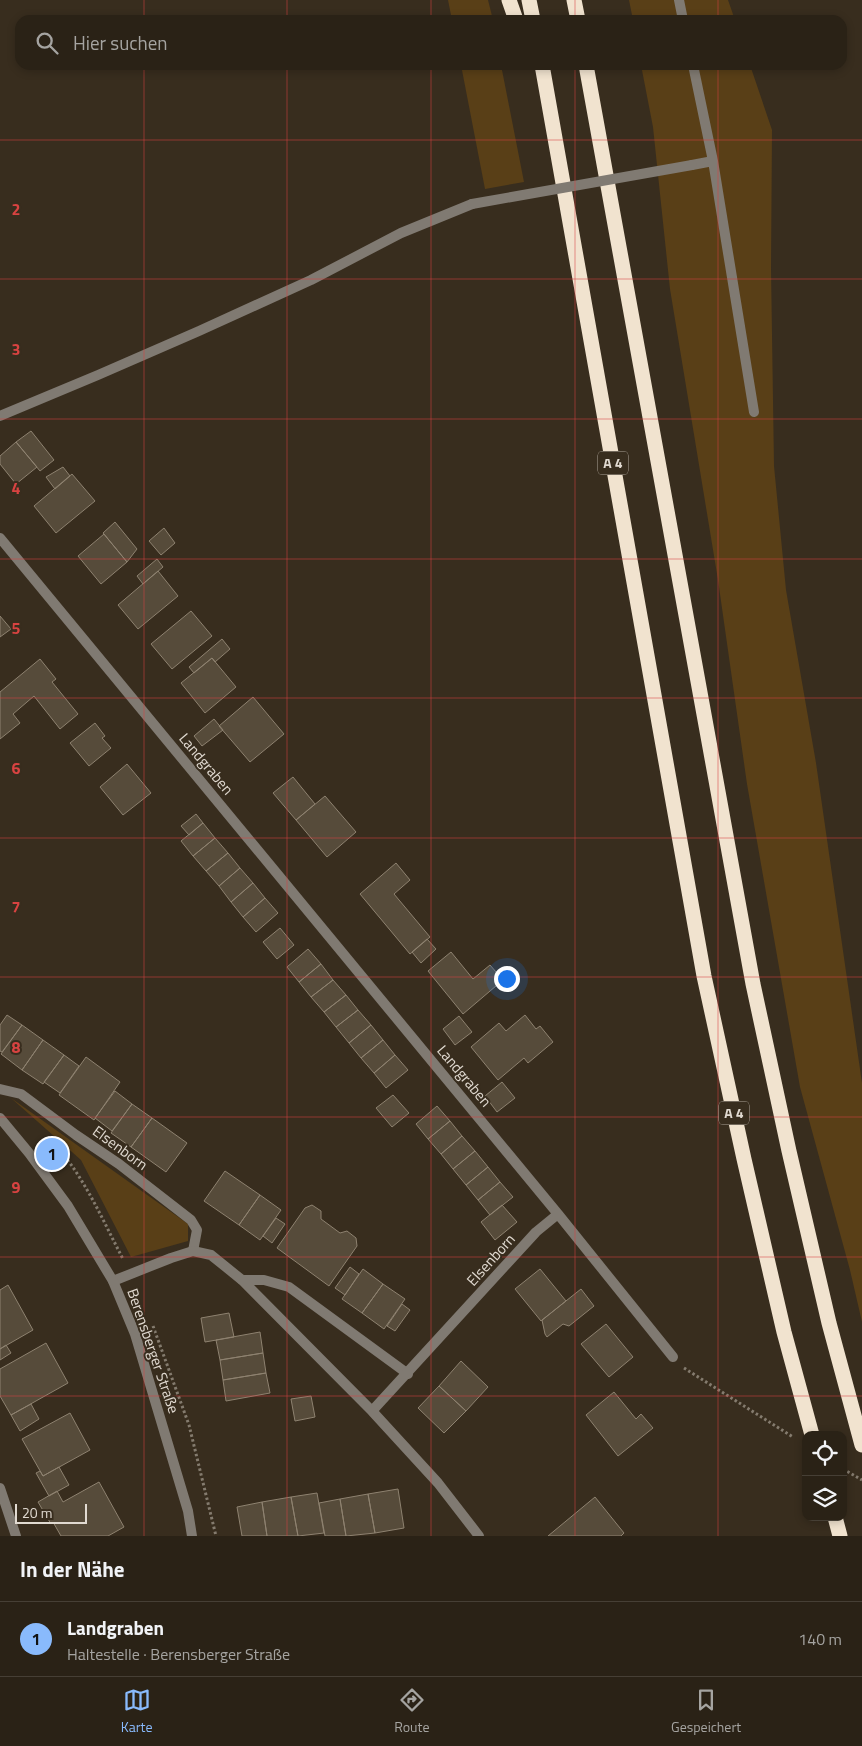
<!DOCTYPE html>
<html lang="de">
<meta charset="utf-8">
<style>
:root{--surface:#2a2216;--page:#362f23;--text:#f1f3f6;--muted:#a5a4a1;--line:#463f35;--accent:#89bafc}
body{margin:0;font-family:"Titillium Web",sans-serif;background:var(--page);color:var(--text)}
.controls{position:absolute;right:15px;bottom:15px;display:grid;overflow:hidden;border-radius:10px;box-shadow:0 2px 8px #0003}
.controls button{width:45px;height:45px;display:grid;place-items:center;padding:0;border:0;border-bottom:1px solid var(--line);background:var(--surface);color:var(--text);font:25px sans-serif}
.scale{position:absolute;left:15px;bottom:12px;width:72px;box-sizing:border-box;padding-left:5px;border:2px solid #e1dad1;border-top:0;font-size:14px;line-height:18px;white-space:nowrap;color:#e1dad1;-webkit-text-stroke:4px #382d1e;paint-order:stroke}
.you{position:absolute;left:506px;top:978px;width:18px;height:18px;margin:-12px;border:4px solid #fff;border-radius:50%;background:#1a73e8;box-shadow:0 0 0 8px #1a73e833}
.badge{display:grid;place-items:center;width:32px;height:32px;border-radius:50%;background:var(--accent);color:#111;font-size:16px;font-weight:700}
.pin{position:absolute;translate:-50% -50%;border:2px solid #fff;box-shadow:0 1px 5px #0006}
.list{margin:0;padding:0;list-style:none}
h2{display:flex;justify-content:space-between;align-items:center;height:65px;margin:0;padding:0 20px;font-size:21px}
h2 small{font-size:16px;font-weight:400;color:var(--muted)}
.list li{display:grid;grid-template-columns:32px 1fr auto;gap:15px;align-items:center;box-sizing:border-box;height:75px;padding:0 20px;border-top:1px solid var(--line)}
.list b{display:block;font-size:19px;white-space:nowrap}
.list p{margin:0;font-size:16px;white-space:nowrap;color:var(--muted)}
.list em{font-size:16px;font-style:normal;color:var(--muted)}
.icon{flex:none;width:28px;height:28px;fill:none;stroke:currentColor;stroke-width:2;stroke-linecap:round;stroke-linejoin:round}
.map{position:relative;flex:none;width:862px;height:1536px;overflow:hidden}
.search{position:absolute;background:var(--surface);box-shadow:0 2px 8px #0003;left:15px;right:15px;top:15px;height:55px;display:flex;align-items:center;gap:12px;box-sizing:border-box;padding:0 18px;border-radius:15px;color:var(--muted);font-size:19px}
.sheet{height:140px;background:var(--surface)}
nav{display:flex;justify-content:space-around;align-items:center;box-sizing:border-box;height:70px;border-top:1px solid var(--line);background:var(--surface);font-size:14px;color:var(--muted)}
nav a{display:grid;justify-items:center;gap:2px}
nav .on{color:var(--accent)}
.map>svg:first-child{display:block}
.green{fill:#593f17}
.building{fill:#564b3a;stroke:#8e8270}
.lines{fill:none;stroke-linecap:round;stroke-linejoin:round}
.path{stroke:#847b6e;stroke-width:3;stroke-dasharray:2.5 2.5;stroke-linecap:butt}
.service{stroke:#807a72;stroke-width:10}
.minor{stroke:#807a72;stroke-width:10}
.tertiary{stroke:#807a72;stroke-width:10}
.motorway{stroke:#f1e3cf;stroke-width:15}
.service-bridge{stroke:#807a72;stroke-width:10}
.grid{fill:none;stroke:#d84341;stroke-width:1;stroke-opacity:0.55}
.labels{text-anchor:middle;stroke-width:4;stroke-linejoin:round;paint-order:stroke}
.shield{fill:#382d1e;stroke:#aea69b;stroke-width:1}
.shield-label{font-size:14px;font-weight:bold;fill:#e1dad1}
.street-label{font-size:15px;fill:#e1dad1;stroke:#382d1e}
.grid-label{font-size:16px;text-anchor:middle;font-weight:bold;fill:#d84341;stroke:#382d1e;stroke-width:4;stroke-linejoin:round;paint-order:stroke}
</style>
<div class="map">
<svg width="862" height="1536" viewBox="0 0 862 1536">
<rect width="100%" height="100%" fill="#382d1e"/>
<path class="green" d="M448 0H488L493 20H452Z
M629 0H728L735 20H633Z
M461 65H501L524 182 485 189Z
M641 65H750L772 130 771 269 774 466 786 590 816 763 862 1083V1322L850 1270 800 1087 747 784 718 580 670 289 653 127Z
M11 1098 188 1224V1241L131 1257 81 1160Z"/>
<path class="building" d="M31 431 54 460 40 471 16 442Z
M16 442 37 467 16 484 0 464V456Z
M63 467 70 476 55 489 46 477Z
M72 474 95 501 56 533 34 506Z
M115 522 137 549 127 562 103 533Z
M164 528 175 543 161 555 149 541Z
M104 534 127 562 101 584 78 556Z
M157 559 163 567 143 584 137 576Z
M158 571 178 596 138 629 118 605Z
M191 611 212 636 172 669 151 644Z
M0 616 11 629 0 637Z
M222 639 230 649 215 662 212 658 194 673 189 667Z
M212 658 236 687 205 713 181 683Z
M40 659 56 679 52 682 78 714 60 729 34 696 13 714 20 723 0 739V692Z
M253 697 284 734 250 762 219 726Z
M214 719 223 730 202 746 194 736Z
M95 723 105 736 102 738 111 748 89 766 70 743Z
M127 764 151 793 123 815 100 787Z
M293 777 315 804 296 820 273 793Z
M325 796 356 832 327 857 296 820Z
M196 814 203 823 189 835 181 826Z
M203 823 215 838 193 856 181 841Z
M215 838 228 853 206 871 193 856Z
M228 853 240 868 219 886 206 871Z
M396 863 410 880 394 894 430 937 410 954 360 894Z
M240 868 253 883 231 902 219 886Z
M253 883 265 898 243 917 231 902Z
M265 898 278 913 256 932 243 917Z
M280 928 294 945 277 959 263 942Z
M427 939 436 949 421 963 412 952Z
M308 949 321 964 299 982 287 967Z
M451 952 473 979 490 965 503 980 463 1014 428 971Z
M321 964 333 980 311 997 299 982Z
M333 980 346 995 324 1012 311 997Z
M346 995 358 1010 336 1027 324 1012Z
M358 1010 371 1025 349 1043 336 1027Z
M7 1015 22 1025 2 1052 0 1051V1025Z
M525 1015 536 1029 540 1026 553 1042 528 1063 524 1058 498 1080 471 1047 499 1023 506 1031Z
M459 1016 472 1032 455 1045 443 1029Z
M22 1025 43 1040 22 1070 1 1054Z
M371 1025 383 1040 361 1058 349 1043Z
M43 1040 64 1055 43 1084 22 1070Z
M383 1040 395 1055 374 1073 361 1058Z
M64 1055 79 1066 60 1093 44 1082Z
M395 1055 408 1070 386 1088 374 1073Z
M86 1057 120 1082 94 1120 59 1095Z
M502 1082 515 1098 497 1112 485 1096Z
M115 1091 132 1104 112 1131 95 1118Z
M393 1095 409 1113 392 1127 376 1108Z
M132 1104 152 1118 131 1147 111 1133Z
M437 1106 450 1121 428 1139 416 1124Z
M152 1118 187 1143 166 1172 131 1147Z
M450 1121 462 1136 441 1154 428 1139Z
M462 1136 475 1151 453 1169 441 1154Z
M475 1151 488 1167 466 1185 453 1169Z
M488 1167 500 1182 478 1200 466 1185Z
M225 1171 260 1195 239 1225 204 1201Z
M500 1182 513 1197 490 1215 478 1200Z
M260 1195 281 1210 260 1240 239 1225Z
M312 1205 321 1211V1219L340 1233 347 1231 356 1238 357 1246 329 1286 277 1248 305 1208Z
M502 1205 517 1222 495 1240 481 1222Z
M276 1218 285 1224 272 1243 263 1236Z
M350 1267 359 1274 345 1295 335 1288Z
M363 1269 383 1284 362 1313 342 1299Z
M540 1269 566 1301 541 1321 515 1289Z
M383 1284 405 1299 384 1329 362 1313Z
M8 1285 33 1330 0 1349V1290Z
M581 1289 594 1306 569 1326 563 1324 547 1337 545 1334 542 1320Z
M402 1304 410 1310 395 1331 387 1326Z
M229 1313 234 1337 205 1342 201 1318Z
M606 1324 633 1357 609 1377 581 1344Z
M260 1332 263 1353 220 1360 216 1340Z
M46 1343 68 1383 11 1415 0 1396V1369Z
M6 1345 11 1353 0 1360V1349Z
M263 1353 266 1373 223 1380 220 1360Z
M461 1361 488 1387 466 1411 439 1386Z
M266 1373 270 1393 226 1401 223 1380Z
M439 1386 466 1411 444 1433 418 1408Z
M614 1392 636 1419 641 1414 653 1428 618 1456 586 1415Z
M311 1396 315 1417 295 1421 291 1399Z
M31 1404 39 1419 20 1431 11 1415Z
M70 1413 90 1450 43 1476 22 1439Z
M59 1467 69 1485 49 1496 36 1473 40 1471 43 1476Z
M99 1482 124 1527 108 1536H61L53 1522 51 1524 38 1502 57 1491 63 1502Z
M398 1489 404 1528 375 1533 368 1494Z
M317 1493 324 1533 298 1536 291 1497Z
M368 1494 375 1533 346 1536 340 1499Z
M291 1497 298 1536H267L262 1502Z
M595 1497 624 1533 621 1536H548Z
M340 1499 346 1536H325L319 1503Z
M262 1502 267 1536H242L237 1507Z"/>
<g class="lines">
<path class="path" d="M48 1137C82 1171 101 1217 123 1259
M153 1326 189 1425 216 1536
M684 1368 793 1437
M843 1469 862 1480"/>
<path class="service" d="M679 0 683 20
M693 65 713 161
M692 165 713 161 754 412
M0 416 98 375 199 331 311 280 401 233 472 204
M0 1089 21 1094 76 1135 119 1164 191 1220 197 1230 193 1251
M242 1280H264L289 1287 408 1374"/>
<path class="minor" d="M0 538 558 1214 673 1357
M113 1281 171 1258 193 1251 211 1255 242 1280 372 1411 438 1483 479 1536
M372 1411 536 1232 558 1214
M0 1488 16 1536"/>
<path class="tertiary" d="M0 1118 29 1153 68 1206 113 1281 135 1334 188 1511 192 1536"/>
<path class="motorway" d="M509 0 516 20
M529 0 533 20
M574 0 578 20
M542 65 704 976 744 1159 784 1332 812 1435
M586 65 753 984 789 1151 829 1323 862 1445
M835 1517 840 1536"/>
<path class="service-bridge" d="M472 204 692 165"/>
</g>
<path class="grid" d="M144 0V20M287 0V20M431 0V20M575 0V20M718 0V20M144 65V1536M287 65V1536M431 65V1536M575 65V1536M718 65V1536M0 140H862M0 279H862M0 419H862M0 559H862M0 698H862M0 838H862M0 977H862M0 1117H862M0 1257H862M0 1396H862"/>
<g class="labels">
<g class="shield">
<rect x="598" y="451.5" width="30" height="23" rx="4"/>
<rect x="719" y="1101.5" width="30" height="23" rx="4"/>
</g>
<g class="shield-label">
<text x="613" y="468">A 4</text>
<text x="734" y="1118">A 4</text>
</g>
<g class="street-label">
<text transform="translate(206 764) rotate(50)" y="5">Landgraben</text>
<text transform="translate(464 1076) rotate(50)" y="5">Landgraben</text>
<text transform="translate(120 1148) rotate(36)" y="5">Elsenborn</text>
<text transform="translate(491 1260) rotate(-48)" y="5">Elsenborn</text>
<text transform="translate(153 1351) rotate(71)" y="5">Berensberger Straße</text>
</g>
</g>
<g class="grid-label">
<text x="16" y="215">2</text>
<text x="16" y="355">3</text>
<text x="16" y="494">4</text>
<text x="16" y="634">5</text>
<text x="16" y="774">6</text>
<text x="16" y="913">7</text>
<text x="16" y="1053">8</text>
<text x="16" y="1193">9</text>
</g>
</svg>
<div class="controls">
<button><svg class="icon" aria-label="locate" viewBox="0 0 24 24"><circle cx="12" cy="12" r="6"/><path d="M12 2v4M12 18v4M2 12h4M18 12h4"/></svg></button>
<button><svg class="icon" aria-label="layers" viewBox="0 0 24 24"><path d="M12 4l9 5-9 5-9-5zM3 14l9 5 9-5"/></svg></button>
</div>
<div class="scale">20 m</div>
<div class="you"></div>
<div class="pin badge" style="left:52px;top:1154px">1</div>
<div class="search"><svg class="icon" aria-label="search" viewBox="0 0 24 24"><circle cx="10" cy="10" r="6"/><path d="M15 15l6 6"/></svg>Hier suchen</div>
</div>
<section class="sheet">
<h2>In der Nähe<small></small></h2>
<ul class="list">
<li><span class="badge">1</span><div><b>Landgraben</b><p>Haltestelle · Berensberger Straße</p></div><em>140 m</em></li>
</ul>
</section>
<nav>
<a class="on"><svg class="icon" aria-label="map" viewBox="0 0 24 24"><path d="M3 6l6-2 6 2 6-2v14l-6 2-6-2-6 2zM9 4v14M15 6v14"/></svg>Karte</a>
<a><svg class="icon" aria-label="directions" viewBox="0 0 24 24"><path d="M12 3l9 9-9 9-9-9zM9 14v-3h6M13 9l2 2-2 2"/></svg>Route</a>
<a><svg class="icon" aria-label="saved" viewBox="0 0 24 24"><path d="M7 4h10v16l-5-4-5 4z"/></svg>Gespeichert</a>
</nav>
